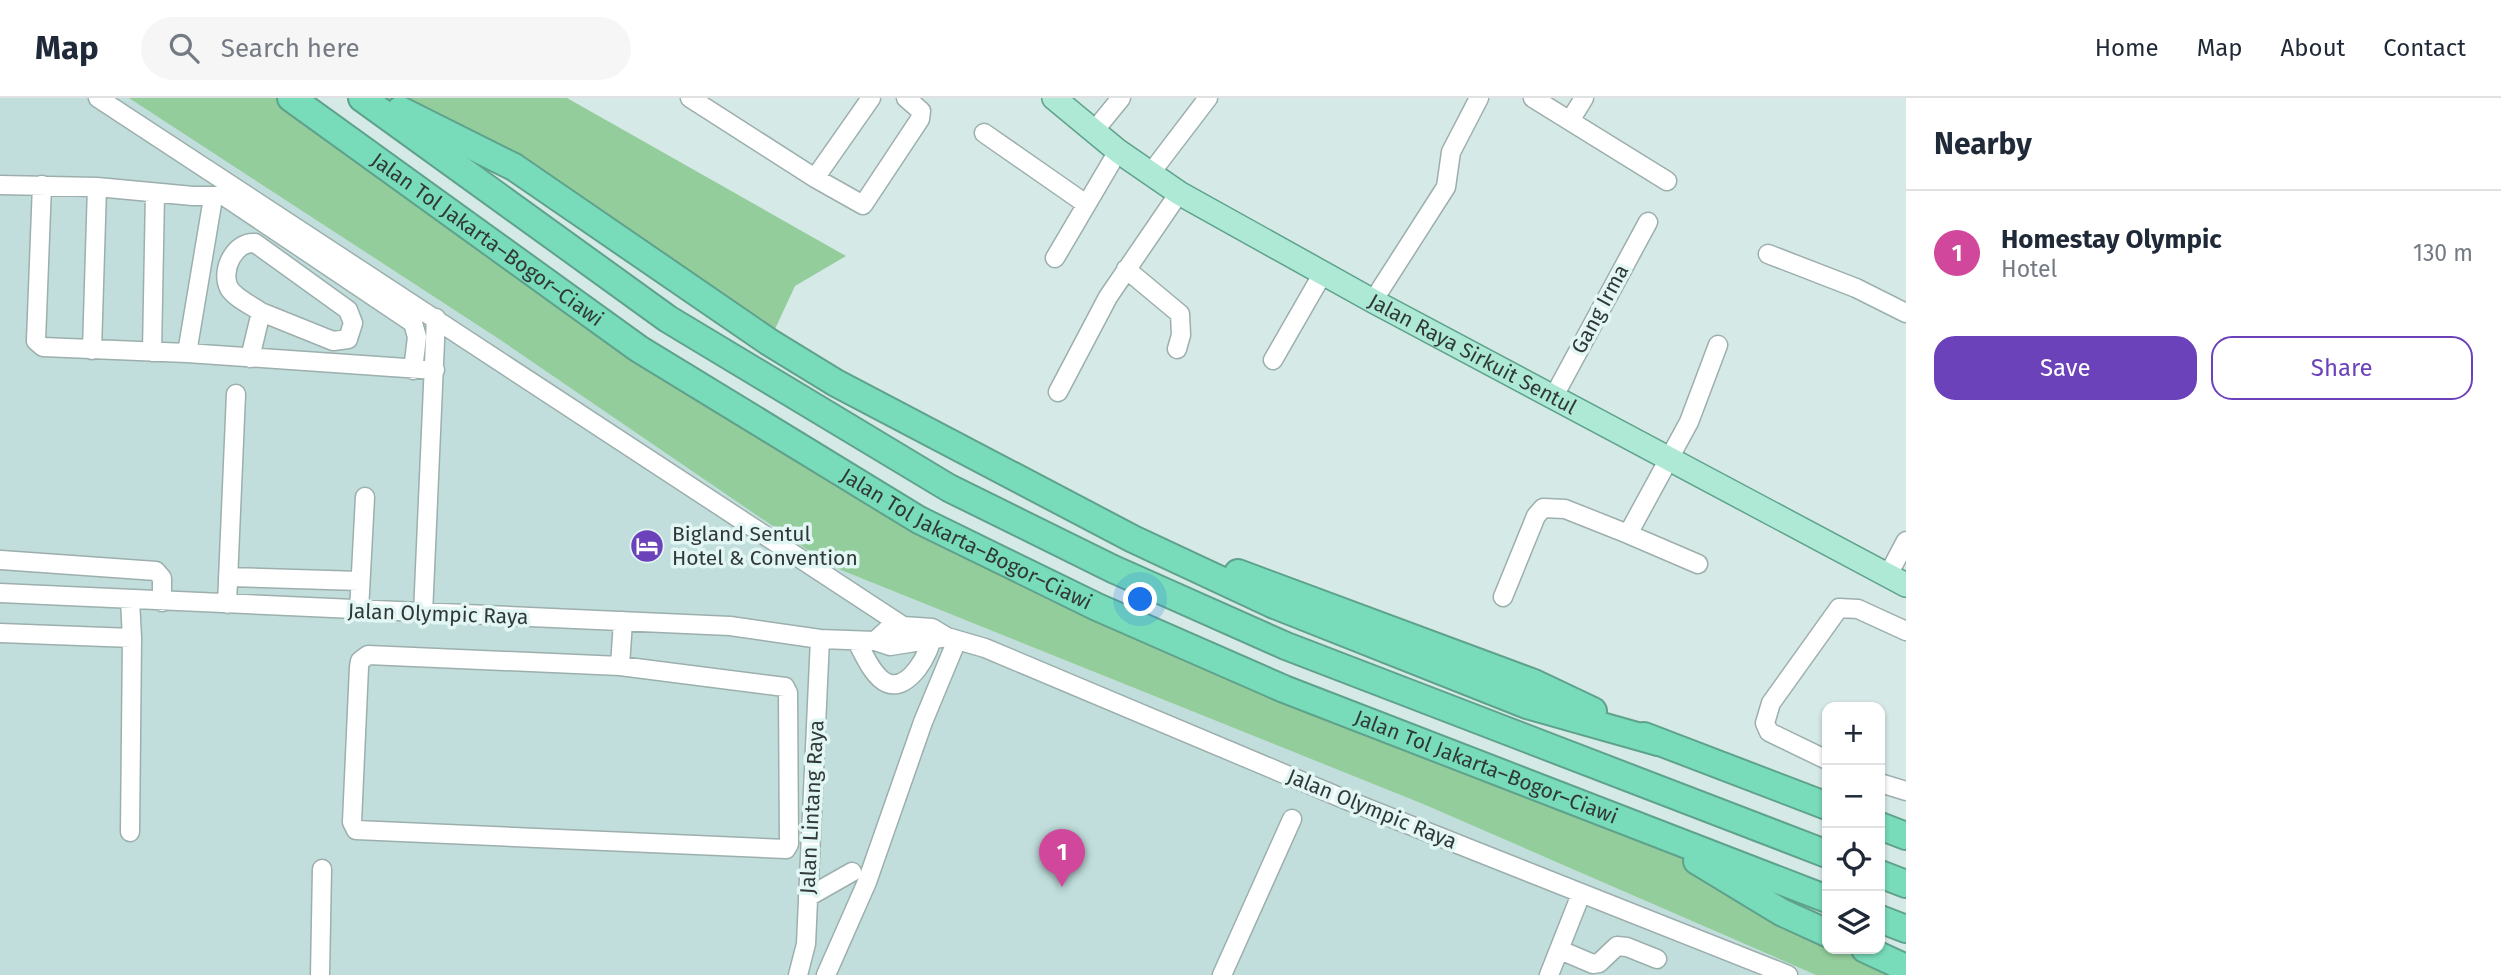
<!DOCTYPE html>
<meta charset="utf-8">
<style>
:root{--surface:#fff;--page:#f6f6f7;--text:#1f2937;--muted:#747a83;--line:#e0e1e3;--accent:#6b42ba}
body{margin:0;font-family:"Fira Sans",sans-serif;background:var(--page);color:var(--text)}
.controls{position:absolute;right:21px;bottom:21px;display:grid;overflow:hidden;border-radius:14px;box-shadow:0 2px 5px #0004}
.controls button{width:63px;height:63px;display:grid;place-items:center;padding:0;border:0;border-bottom:2px solid var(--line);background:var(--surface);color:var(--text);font:35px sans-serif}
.you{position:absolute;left:1141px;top:502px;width:24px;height:24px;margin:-18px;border:5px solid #fff;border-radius:50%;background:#1a73e8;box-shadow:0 0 0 10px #1a73e833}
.badge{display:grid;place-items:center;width:46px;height:46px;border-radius:50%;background:var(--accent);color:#fff;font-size:23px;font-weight:700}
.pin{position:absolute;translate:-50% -58px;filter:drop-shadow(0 2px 4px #0008)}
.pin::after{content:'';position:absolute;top:37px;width:24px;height:21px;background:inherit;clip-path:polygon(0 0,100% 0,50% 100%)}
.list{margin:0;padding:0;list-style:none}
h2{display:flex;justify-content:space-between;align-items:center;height:91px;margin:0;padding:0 28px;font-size:30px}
h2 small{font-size:23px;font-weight:400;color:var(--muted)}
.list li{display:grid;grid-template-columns:46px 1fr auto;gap:21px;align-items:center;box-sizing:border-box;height:126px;padding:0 28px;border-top:2px solid var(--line)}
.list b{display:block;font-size:26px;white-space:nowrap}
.list p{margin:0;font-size:23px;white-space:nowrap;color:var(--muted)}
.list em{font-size:23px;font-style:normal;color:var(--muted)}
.actions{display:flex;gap:14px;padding:21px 28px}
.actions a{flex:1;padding:16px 0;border:2px solid var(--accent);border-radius:21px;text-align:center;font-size:24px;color:var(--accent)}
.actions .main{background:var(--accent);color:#fff}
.icon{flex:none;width:38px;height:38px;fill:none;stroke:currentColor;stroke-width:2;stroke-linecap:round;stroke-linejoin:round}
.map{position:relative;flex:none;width:1906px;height:877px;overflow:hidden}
header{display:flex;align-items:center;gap:42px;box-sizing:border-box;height:98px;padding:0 35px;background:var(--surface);border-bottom:2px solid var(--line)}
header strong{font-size:33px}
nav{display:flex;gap:38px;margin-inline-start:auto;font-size:24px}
.search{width:490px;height:63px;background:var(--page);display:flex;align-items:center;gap:18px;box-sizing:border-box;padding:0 24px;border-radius:38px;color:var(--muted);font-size:26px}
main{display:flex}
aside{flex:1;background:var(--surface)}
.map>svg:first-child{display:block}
.built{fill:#c1dedc}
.green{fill:#93cd9c}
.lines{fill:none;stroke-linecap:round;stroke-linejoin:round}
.minor-casing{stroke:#9cafad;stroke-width:21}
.major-casing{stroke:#5fa28c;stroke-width:26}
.highway-casing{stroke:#5fa28c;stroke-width:30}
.minor{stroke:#fff;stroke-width:18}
.major{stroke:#aee9d6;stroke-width:23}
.highway{stroke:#78dbba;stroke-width:26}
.labels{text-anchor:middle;stroke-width:7;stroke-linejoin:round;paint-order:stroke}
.street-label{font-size:21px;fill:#313938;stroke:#e2f6f4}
.poi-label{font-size:21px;fill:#313938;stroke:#e2f6f4;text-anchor:start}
</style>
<header>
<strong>Map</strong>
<div class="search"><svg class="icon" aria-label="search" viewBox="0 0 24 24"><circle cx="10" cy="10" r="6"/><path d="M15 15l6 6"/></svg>Search here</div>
<nav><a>Home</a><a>Map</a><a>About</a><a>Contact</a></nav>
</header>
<main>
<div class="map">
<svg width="1906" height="877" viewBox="0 0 1906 877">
<rect width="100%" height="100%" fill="#d5e9e7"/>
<path class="built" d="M0 0H130L486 232 831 468 1423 706 1816 877H0Z"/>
<path class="green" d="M129 0H291L639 251 919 422 1642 729 1827 835V851H1865L1906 877H1816L1423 706 831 468 499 241Z
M377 0H567L846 158 795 188 769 244 514 69Z"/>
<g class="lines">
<g class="minor-casing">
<path id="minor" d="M98 0 903 528
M690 0 815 80 871 0
M1533 0 1667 83
M1571 21 1584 0
M1094 33 1121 0
M984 35 1086 106
M1150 76 1208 0
M815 80 863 107 920 21 921 13 906 0
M0 87 97 89 193 98H224L413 225 417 239 413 272
M42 87 36 243 43 249 187 255 435 272
M1768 156 1856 190 1906 215
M1055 160 1118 53
M1126 171 1180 216 1181 237 1177 251
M1373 203 1446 89 1451 54 1479 0
M92 252 97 89
M152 254 155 95
M187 255 213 100
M250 260 261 214 333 243 348 241 353 225 348 212 255 145C235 143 220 172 229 190 235 200 251 207 261 214
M1273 262 1323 175
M1058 294 1108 199 1179 95
M1554 298 1648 124
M1628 436 1698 466
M1 462 156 473 162 480V504
M1888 477 1906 443
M228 479 360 483
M0 495 730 528 820 541 875 543 890 548 947 539
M1503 499 1536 418 1543 410 1565 411 1628 436 1689 324 1718 247
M130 502 132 540
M227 506 236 296
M359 513 365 399
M423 516 436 220
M0 535 132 540 130 734
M875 543 887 532 903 528 932 530 947 539 985 550 1344 701 1788 877
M857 544C864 556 873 579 887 585 909 594 931 554 932 537
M368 557 620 568 785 589 788 595 789 746 786 751 356 732 352 724 359 569 360 563Z
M620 568 623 523
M1827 662 1769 634 1765 625 1771 605 1839 510 1858 511 1906 533
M1880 685 1906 693
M808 799 852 774
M1560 852 1593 866 1599 865 1617 848 1627 849 1657 861
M320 877 322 771
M798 877 806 846 820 541
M826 877 867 784 923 624 957 542
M1222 877 1292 721
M1549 877 1581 796"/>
</g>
<g class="major-casing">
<g id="major">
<path id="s1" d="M1054 0 1118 53 1179 95 1373 203 1906 487"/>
</g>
</g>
<g class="highway-casing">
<g id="highway">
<path id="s2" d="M291 0 639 251 919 422 1097 509 1284 591 1827 801"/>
<path d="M362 0 668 221 949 390 1113 471 1286 548 1827 756"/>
<path d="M400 12 514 69 769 244 836 285 1133 441 1272 506 1527 607 1658 644"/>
<path d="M1238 475 1534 585 1593 613"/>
<path d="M1644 638 1827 708"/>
<path d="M1880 728 1906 738"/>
<path d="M1697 763 1781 814 1827 835"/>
<path d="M1880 776 1906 786"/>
<path d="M1880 821 1906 831"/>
<path d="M1865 851 1906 870"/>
</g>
</g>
<use href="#minor" class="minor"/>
<use href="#major" class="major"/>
<use href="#highway" class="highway"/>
</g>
<defs>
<g id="hotel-disc" transform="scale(1.75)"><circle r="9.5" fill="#6b42ba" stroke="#e2f6f4"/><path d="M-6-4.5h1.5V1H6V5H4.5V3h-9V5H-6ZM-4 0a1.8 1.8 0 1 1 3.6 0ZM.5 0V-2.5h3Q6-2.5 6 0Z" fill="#fff"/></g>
</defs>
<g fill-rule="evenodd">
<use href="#hotel-disc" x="647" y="448"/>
</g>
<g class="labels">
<g class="street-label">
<text dy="7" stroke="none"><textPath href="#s2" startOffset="242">Jalan Tol Jakarta–Bogor–Ciawi</textPath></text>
<text transform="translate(1600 211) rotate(-62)" y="7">Gang Irma</text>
<text dy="7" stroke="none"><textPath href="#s1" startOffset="492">Jalan Raya Sirkuit Sentul</textPath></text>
<text dy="7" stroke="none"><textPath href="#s2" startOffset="808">Jalan Tol Jakarta–Bogor–Ciawi</textPath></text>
<text transform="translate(438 516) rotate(2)" y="7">Jalan Olympic Raya</text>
<text dy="7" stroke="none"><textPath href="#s2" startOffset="1376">Jalan Tol Jakarta–Bogor–Ciawi</textPath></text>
<text transform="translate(812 709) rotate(-87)" y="7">Jalan Lintang Raya</text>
<text transform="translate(1372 711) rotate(22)" y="7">Jalan Olympic Raya</text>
</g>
<g class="poi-label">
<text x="672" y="443">Bigland Sentul<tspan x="672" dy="24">Hotel &amp; Convention</tspan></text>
</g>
</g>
</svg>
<div class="controls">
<button>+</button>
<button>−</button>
<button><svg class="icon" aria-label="locate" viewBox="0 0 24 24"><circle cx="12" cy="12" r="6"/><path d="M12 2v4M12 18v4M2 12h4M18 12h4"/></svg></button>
<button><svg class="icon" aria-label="layers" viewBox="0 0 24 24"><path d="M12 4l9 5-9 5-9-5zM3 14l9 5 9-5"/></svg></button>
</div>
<div class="you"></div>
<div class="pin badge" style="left:1062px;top:789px;background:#d1479c">1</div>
</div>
<aside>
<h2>Nearby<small></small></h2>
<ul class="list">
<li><span class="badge" style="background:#d1479c">1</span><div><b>Homestay Olympic</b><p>Hotel</p></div><em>130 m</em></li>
</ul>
<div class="actions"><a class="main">Save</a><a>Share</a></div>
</aside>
</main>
